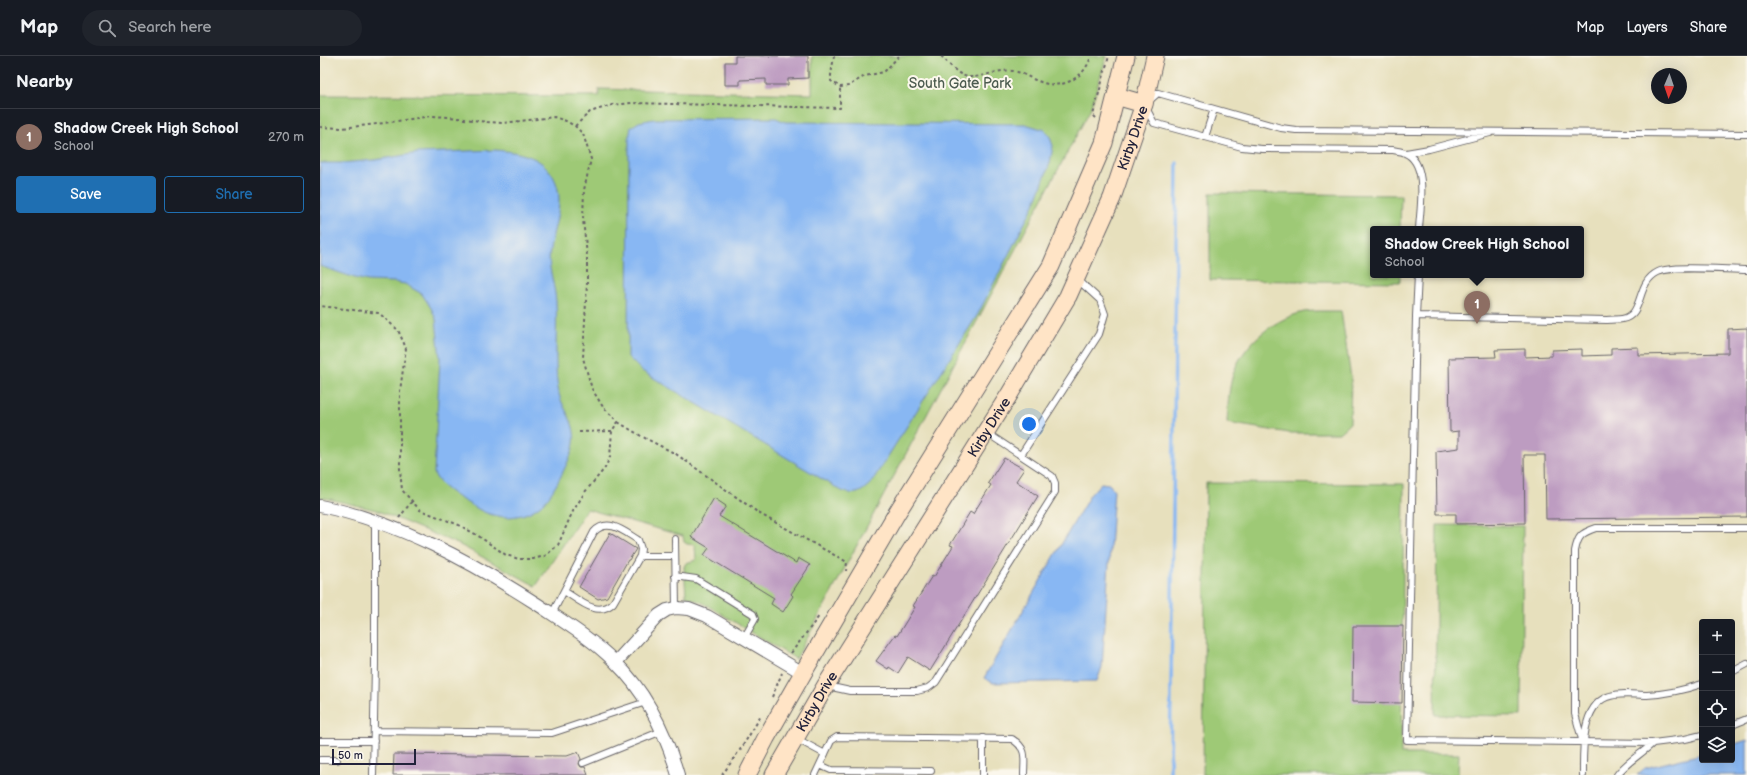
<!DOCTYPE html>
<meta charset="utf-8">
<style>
:root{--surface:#171b24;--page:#20242c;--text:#f1f3f6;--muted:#9ea1a6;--line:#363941;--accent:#1f6fb2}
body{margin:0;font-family:"Balsamiq Sans",sans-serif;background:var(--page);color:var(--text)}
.controls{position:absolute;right:12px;bottom:12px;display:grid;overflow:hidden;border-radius:4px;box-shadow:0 4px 16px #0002}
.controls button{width:36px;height:36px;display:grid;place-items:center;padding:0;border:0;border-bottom:1px solid var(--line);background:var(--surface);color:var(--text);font:20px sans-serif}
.compass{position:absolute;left:1331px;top:12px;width:36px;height:36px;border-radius:50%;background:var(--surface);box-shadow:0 4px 16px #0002;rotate:182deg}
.scale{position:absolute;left:12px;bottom:10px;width:84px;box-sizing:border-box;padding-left:4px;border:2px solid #22223b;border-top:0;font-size:11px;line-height:14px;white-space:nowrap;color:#22223b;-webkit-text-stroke:3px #fbf7ec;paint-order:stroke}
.you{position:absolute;left:709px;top:368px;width:14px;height:14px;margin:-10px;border:3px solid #fff;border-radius:50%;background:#1a73e8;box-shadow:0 0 0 6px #1a73e833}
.badge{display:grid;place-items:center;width:26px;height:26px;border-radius:50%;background:var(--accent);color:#fff;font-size:13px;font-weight:700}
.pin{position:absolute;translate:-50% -33px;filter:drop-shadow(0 1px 2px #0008)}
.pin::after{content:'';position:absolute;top:21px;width:14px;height:12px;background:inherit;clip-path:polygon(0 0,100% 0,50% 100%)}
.popup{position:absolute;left:1050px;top:170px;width:214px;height:52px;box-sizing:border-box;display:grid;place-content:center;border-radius:4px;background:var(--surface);filter:drop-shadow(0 1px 3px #0005);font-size:13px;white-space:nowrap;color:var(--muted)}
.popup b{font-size:15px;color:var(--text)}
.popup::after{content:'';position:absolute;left:50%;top:100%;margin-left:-8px;border:8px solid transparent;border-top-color:var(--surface)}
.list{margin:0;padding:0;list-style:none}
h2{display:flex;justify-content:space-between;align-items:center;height:52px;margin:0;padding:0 16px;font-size:17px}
h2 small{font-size:13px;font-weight:400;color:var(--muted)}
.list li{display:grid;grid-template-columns:26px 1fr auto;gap:12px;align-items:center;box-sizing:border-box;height:56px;padding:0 16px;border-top:1px solid var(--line)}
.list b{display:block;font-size:15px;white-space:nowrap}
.list p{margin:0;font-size:13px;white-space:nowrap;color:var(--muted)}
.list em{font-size:13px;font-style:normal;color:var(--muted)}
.actions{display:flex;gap:8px;padding:12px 16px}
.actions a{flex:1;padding:9px 0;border:1px solid var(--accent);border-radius:4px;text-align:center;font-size:14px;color:var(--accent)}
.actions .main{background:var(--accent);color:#fff}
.icon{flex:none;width:22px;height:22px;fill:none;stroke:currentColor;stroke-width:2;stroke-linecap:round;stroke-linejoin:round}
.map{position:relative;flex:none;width:1427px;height:719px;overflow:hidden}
header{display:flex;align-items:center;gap:24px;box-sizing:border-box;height:56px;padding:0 20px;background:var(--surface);border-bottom:1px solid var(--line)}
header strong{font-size:19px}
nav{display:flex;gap:22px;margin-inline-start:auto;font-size:14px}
.search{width:280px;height:36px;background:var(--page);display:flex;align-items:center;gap:10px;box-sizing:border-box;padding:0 14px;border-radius:22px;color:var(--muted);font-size:15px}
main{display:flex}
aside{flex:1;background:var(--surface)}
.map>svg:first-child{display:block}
.green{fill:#9ec976;stroke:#607658}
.water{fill:#88b7f3;stroke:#556c97}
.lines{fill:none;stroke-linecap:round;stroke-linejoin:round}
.stream{stroke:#88b7f3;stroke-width:3.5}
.building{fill:#bd9cc1}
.lane-casing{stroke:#676468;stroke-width:8}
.street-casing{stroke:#676468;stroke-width:14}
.secondary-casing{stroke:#676468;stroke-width:19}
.path{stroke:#676468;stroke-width:2;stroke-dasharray:3 3;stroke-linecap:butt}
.lane{stroke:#fff;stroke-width:6}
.street{stroke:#fff;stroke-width:12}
.secondary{stroke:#ffe4c6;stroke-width:17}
.labels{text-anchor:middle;stroke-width:4;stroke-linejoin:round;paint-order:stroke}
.park-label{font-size:14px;fill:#4d5c50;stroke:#fbf7ec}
.street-label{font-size:14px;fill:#22223b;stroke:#fbf7ec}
</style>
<header>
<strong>Map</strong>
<div class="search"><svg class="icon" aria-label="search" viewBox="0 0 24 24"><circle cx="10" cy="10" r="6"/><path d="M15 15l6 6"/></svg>Search here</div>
<nav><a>Map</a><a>Layers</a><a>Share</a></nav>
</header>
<main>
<aside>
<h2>Nearby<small></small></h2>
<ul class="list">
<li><span class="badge" style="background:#8d6e63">1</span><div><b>Shadow Creek High School</b><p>School</p></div><em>270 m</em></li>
</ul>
<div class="actions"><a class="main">Save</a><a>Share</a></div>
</aside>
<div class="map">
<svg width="1427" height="719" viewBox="0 0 1427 719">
<rect width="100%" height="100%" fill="#fbf7ec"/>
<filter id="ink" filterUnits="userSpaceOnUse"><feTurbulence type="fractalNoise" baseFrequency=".025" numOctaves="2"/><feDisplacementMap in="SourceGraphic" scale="8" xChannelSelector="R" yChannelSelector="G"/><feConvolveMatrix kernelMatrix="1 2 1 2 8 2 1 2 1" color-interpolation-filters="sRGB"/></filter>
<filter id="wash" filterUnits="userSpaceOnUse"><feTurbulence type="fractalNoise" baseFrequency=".012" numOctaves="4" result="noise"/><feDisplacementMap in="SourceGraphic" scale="16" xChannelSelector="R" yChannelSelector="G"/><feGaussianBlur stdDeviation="0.9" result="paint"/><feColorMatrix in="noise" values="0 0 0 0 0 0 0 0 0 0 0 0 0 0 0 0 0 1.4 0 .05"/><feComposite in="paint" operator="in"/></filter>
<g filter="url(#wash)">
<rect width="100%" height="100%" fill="#e7e0bd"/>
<path class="green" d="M492 0H787L770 54 476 603 383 547 366 540 364 511 366 507 376 504 375 489 367 488 364 486 363 480 267 453 216 530 140 489 56 454 0 441V39L279 40V33L492 38Z
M890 137 1081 139 1080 173H1053V219H1080V226L890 224Z
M1005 255H1021L1031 322 1030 367 1019 377H969L907 367C908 352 908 337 912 322 920 290 953 263 984 256 990 255 998 255 1005 255Z
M886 427 1084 428 1081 698H1139L1138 719H883Z
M1117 469 1203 470 1201 660 1115 659Z"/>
<path class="water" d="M456 62 465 66 705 68 725 74 730 81 733 90 730 107 715 147 658 258 551 427C540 437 537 440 522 435L322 315 308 301 309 82 311 71 319 66 334 63Z
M175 94C197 96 221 99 233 120 250 151 225 182 230 212 232 223 235 234 236 245 238 275 233 308 239 338 243 354 257 367 254 387 253 397 246 409 242 418 230 442 219 459 189 461 180 461 169 459 160 454 146 446 120 433 114 417L120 303 116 263 111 252 102 238 85 228 74 226 48 225 35 222 0 210V107H21L55 104 98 97Z
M781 427 789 428 794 434 782 611 777 625 673 627 664 622 770 439Z
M1427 684V719H1317L1325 712 1382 698V704H1412V689Z"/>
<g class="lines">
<path class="stream" d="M850 719 857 107"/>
</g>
<g id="blocks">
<path class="building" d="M415 0H488V22L468 23V29H446V23L420 24V29H405V6H415Z
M1427 272V461L1226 463 1225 399H1204L1205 467 1136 468V458H1117L1116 395 1139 392V375L1130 376 1129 302 1176 301 1175 294 1205 293V301L1232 300V294L1262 293V300L1291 299V292L1318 291V299L1408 297V273Z
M684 402 704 413 696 425 718 440 610 615 588 601 578 617 569 611 568 613 556 605 575 579 577 580 595 551 593 550 612 520 614 521 633 490 630 489 650 456 653 458 671 429 668 427Z
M394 442 406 450 399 460 476 507 478 502 490 509 471 538 473 540 463 556 451 548 454 542 384 499 389 492 371 481Z
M290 477 316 493 309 504H308L287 541 278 543 259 531Z
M1033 570H1083L1082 647 1032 646Z
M258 696 261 703 259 708 261 711H265L268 719H73L74 698 247 700Z"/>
</g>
</g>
<g filter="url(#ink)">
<use href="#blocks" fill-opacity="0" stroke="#676468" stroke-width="1"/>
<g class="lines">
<g class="lane-casing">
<path id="lane" d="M830 44 838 37 961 72 976 74 1427 78
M826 52 834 67 922 91 942 93 1073 94C1076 95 1082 95 1085 97 1109 107 1100 152 1099 173
M885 81 894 53
M1086 97 1109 93 1170 77
M1098 219 1096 260 1287 264C1292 263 1298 264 1302 263 1325 259 1315 227 1338 216 1353 209 1407 214 1427 214
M1096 260 1087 684 1333 687 1365 683 1382 679
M701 399 779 278 785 258 780 244 757 223
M355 483 356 552
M320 500H355
M355 520 376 523 433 558 435 563 424 582
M232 558 274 476C288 461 305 476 318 484L321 493 320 500 293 547C277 562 259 544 244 535
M1412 616 1427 608
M507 630 530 635H597L608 632 616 626 735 436V427L732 420 667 377
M1412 669 1427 663
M54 675 232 677 326 646
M663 682V719
M477 683 505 698
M0 685H54
M1263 687 1255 658V495C1258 480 1261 477 1276 472H1427
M0 704H17
M263 707 342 675
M500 709 511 714 611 715
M53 719 55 608V465
M495 719 511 685 517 681 692 683C708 693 704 702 704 719
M1263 719C1263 696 1261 651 1287 641 1299 636 1315 639 1327 639 1346 638 1364 634 1382 628
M1297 719C1306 706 1322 698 1333 687"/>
</g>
<g class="street-casing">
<path id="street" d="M0 450C79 466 150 505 217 548 244 566 272 583 295 606 326 636 346 678 358 719
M296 606 339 559 347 554 356 552 369 553 387 560 483 617"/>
</g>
<g class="secondary-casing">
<g id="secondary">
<path d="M796 40 824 48"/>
<path d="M427 719 446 682 483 617 578 455 731 210 784 87 806 0"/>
<path id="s1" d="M454 719 506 629 689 339 748 240 792 142 824 48 835 0"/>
</g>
</g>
<path class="path" d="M514 0 511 19V25L520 31 528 30 545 20 564 16 579 0
M621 0C628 6 633 14 642 19 657 26 676 12 693 15 702 16 709 22 718 25 740 35 765 23 771 0
M776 62 773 59 789 0
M255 70 270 56 292 49 312 47 520 52V31
M0 71 22 72 57 68 111 60 130 61 167 66 183 67 234 61 246 65 255 70 263 78 271 103 264 134 263 164 267 199V227L263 302 272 333 283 351 298 366 292 375 290 401 285 412 265 436 252 457 238 489 225 500 213 503H199L186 499 157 479 139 469 100 454 82 434 80 414V335L86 292 78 274 59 257 0 250
M298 366 321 380 356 398 440 458 527 506 526 515
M259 376 292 375
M79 462 92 445
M471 597 500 559
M452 641 462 617
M402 719 422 691 441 660"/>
<use href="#lane" class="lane"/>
<use href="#street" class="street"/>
<use href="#secondary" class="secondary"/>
</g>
</g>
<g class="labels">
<g class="park-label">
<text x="640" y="32">South Gate Park</text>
</g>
<g class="street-label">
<text dy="5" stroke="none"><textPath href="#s1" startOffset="733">Kirby Drive</textPath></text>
<text dy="5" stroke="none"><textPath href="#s1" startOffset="409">Kirby Drive</textPath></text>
<text dy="5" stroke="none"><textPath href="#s1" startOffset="85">Kirby Drive</textPath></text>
</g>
</g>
</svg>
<div class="controls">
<button>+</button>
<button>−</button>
<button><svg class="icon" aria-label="locate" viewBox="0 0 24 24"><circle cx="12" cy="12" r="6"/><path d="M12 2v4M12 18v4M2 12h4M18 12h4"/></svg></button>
<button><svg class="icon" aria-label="layers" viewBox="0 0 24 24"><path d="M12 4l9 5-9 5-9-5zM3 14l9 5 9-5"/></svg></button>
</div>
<svg class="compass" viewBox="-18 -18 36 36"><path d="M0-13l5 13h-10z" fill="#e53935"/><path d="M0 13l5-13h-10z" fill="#9ea1a6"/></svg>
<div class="scale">50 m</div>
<div class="you"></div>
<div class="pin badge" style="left:1157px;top:268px;background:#8d6e63">1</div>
<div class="popup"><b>Shadow Creek High School</b>School</div>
</div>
</main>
